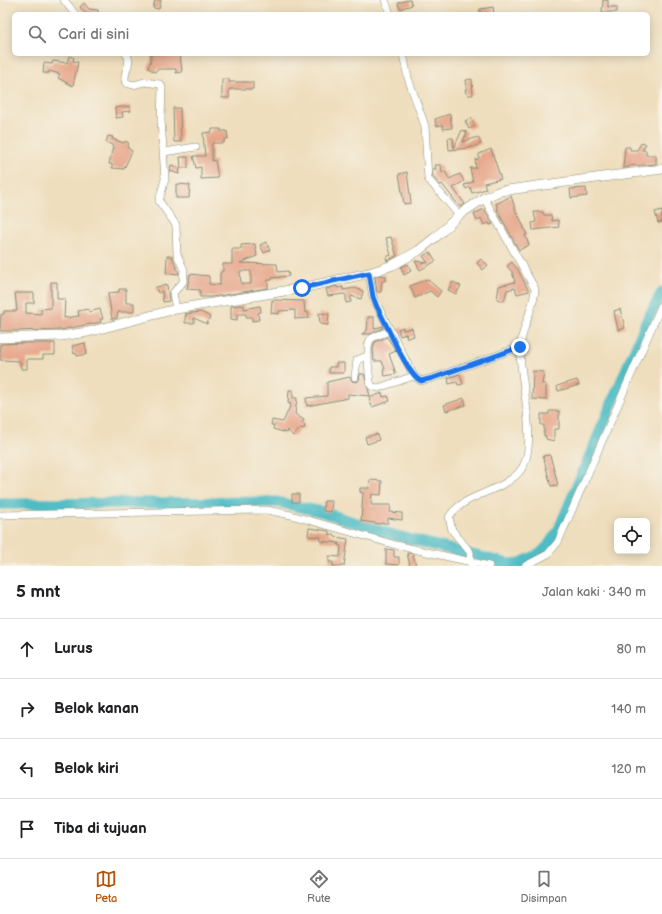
<!DOCTYPE html>
<html lang="id">
<meta charset="utf-8">
<style>
:root{--surface:#fff;--page:#f6f6f6;--text:#202124;--muted:#757577;--line:#e0e0e0;--accent:#b45309}
body{margin:0;font-family:"Balsamiq Sans",sans-serif;background:var(--page);color:var(--text)}
.controls{position:absolute;right:12px;bottom:12px;display:grid;overflow:hidden;border-radius:6px;box-shadow:0 2px 10px #0003}
.controls button{width:36px;height:36px;display:grid;place-items:center;padding:0;border:0;border-bottom:1px solid var(--line);background:var(--surface);color:var(--text);font:20px sans-serif}
.stop{position:absolute;width:12px;height:12px;margin:-9px;border:3px solid #1a73e8;border-radius:50%;background:#fff}
.stop.end{background:#1a73e8;border-color:#fff;box-shadow:0 1px 4px #0008}
.list{margin:0;padding:0;list-style:none}
h2{display:flex;justify-content:space-between;align-items:center;height:52px;margin:0;padding:0 16px;font-size:17px}
h2 small{font-size:13px;font-weight:400;color:var(--muted)}
.list li{display:grid;grid-template-columns:26px 1fr auto;gap:12px;align-items:center;box-sizing:border-box;height:60px;padding:0 16px;border-top:1px solid var(--line)}
.list b{display:block;font-size:15px;white-space:nowrap}
.list em{font-size:13px;font-style:normal;color:var(--muted)}
.icon{flex:none;width:22px;height:22px;fill:none;stroke:currentColor;stroke-width:2;stroke-linecap:round;stroke-linejoin:round}
.map{position:relative;flex:none;width:662px;height:566px;overflow:hidden}
.search{position:absolute;background:var(--surface);box-shadow:0 2px 10px #0003;left:12px;right:12px;top:12px;height:44px;display:flex;align-items:center;gap:10px;box-sizing:border-box;padding:0 14px;border-radius:6px;color:var(--muted);font-size:15px}
.sheet{height:292px;background:var(--surface)}
nav{display:flex;justify-content:space-around;align-items:center;box-sizing:border-box;height:56px;border-top:1px solid var(--line);background:var(--surface);font-size:11px;color:var(--muted)}
nav a{display:grid;justify-items:center;gap:2px}
nav .on{color:var(--accent)}
.map>svg:first-child{display:block}
.lines{fill:none;stroke-linecap:round;stroke-linejoin:round}
.river{stroke:#4ebcc5;stroke-width:11}
.building{fill:#e6a488;fill-rule:evenodd}
.street-casing{stroke:#878e78;stroke-width:8}
.secondary-casing{stroke:#878e78;stroke-width:10}
.street{stroke:#fff;stroke-width:7}
.secondary{stroke:#fff;stroke-width:9}
.route{stroke:#1a73e8;stroke-width:5}
</style>
<div class="map">
<svg width="662" height="566" viewBox="0 0 662 566">
<rect width="100%" height="100%" fill="#f7f3e8"/>
<filter id="ink" filterUnits="userSpaceOnUse"><feTurbulence type="fractalNoise" baseFrequency=".025" numOctaves="2"/><feDisplacementMap in="SourceGraphic" scale="8" xChannelSelector="R" yChannelSelector="G"/><feConvolveMatrix kernelMatrix="1 2 1 2 8 2 1 2 1" color-interpolation-filters="sRGB"/></filter>
<filter id="wash" filterUnits="userSpaceOnUse"><feTurbulence type="fractalNoise" baseFrequency=".012" numOctaves="4" result="noise"/><feDisplacementMap in="SourceGraphic" scale="16" xChannelSelector="R" yChannelSelector="G"/><feGaussianBlur stdDeviation="0.9" result="paint"/><feColorMatrix in="noise" values="0 0 0 0 0 0 0 0 0 0 0 0 0 0 0 0 0 1.4 0 .05"/><feComposite in="paint" operator="in"/></filter>
<g filter="url(#wash)">
<rect width="100%" height="100%" fill="#efdebd"/>
<g class="lines">
<path class="river" d="M0 504 277 502 323 512 393 535 509 564 520 563 540 554 547 547 558 531 648 318 662 292"/>
</g>
<g id="blocks">
<path class="building" d="M155 0H161L159 9 153 8Z
M408 0H410L412 5 400 9 398 3Z
M603 0H608V7H617V12H602Z
M84 3 89 9 98 10V14H86L80 7Z
M493 7 494 14H480V9Z
M151 54H180L182 72 176 73V69H157L155 72 148 68 151 60Z
M69 56 74 58 73 61 78 62 73 86 58 78 60 74 49 71V73H43L44 63 52 64 53 61 67 63Z
M222 79H229V82H253V89H229V98H222Z
M472 79 473 95H468L466 93 465 89H467L466 80Z
M130 106 131 111 122 112 123 117 116 118 115 108Z
M173 108H180L181 142H174Z
M450 114 452 128 443 129V125L436 126 435 119Z
M471 118 475 126 469 129 465 121Z
M212 129H221V131H227L228 139H224V143H212V161L215 160 218 178 201 179V167L196 168 193 156H205L203 133 212 132Z
M462 130 467 132 463 142 478 137 481 144 469 148 449 150 448 138H453L454 148Z
M108 136 113 137 112 139 124 143 126 141 129 144 127 147 132 151 124 169 112 168V164H109L113 147 112 145 106 142Z
M642 142 646 144 642 150H646V155H656V164L630 166 629 167 623 168 625 147H630V150H637Z
M491 149 501 179 484 183 486 189 472 193 470 187 466 189 464 185 473 182 470 168H476L475 160 479 159V154Z
M180 157H188V168H181Z
M171 165 180 168 179 174 170 171Z
M435 165H441L442 173 445 171 449 179 460 174 464 181 453 188 465 204 460 207 442 184 440 185 433 177 432 169H436Z
M407 172 411 203 404 204 399 174Z
M176 184 190 185 189 198H176Z
M586 188 587 196 571 198 570 189Z
M511 196 518 217 519 216 527 235H525L529 245 519 250 497 210H498L496 204Z
M484 209 493 224 490 225 489 223 484 225 481 218 477 221 474 214Z
M662 210V222L658 223 655 212Z
M534 212H543L544 215H551L552 221 558 220 559 227 533 230 532 223 536 222Z
M391 237 397 256 387 261 386 257 391 255 386 238Z
M266 242 270 250 264 253 260 245Z
M255 244 257 256 240 263 277 264 278 272 288 271 289 276 272 278V280H268V288L212 297H200V290L187 289 190 274 209 276V284L220 285V273L223 271V264H232V249H241V245ZM240 271H251V284H241Z
M430 252 436 261 420 270 415 261 428 263 423 256Z
M167 256H172L179 274 166 273Z
M481 259 488 265 483 270 477 263Z
M512 262 518 270 529 291 517 294 515 288 507 290 504 301 497 299 499 286 515 282 512 272 507 266Z
M408 264 411 271 404 275 401 267Z
M381 275 386 276 385 281H382L381 292H377L375 277Z
M427 279 441 291 437 297 430 291 415 298 410 286Z
M51 282H57V299H65L64 318 79 316 78 311 88 309 89 312 100 309 103 319H100L101 322 60 330 0 331 1 314H4V311H17L15 293H34V303H26V313L41 314V309L51 308Z
M453 282 461 286 456 294 448 290Z
M167 285 169 301 163 302 162 291 158 293 156 287Z
M337 286V288L343 287V290L355 288 363 291 361 299 351 296V302L346 303V295L344 294 328 296 326 289Z
M119 289H126V303H134V312H118L117 318 112 319 108 293 119 292Z
M272 300 304 301 305 313 308 312 309 318 295 319V310L279 311V314L271 313Z
M244 305V309L260 306 261 312 258 313 259 320 252 321V317H246V314H237V320L231 319V306Z
M620 309 625 328 618 330 614 311Z
M201 312 210 317 207 324 194 318V323H185V316H187L185 314Z
M319 313 329 314 328 325 320 324Z
M368 317H374V329L383 326V328L370 334H362L367 331Z
M403 327V330L412 328 414 336 407 338 406 334 400 336 398 329Z
M387 337 396 351 389 354 396 374 385 376 383 370 385 369 382 361H374L373 349 375 342Z
M22 343H55V355H43V359H27V369H21L20 361 0 360V344Z
M85 343 87 354 77 356 76 353 74 354 72 346Z
M336 363H344V373H329V367H336Z
M533 371 544 372 542 384H546V400L532 399Z
M360 374H364L370 396 348 394V398L307 406 306 398 327 396V382L350 377 352 381 357 382 359 380Z
M460 374 463 384 458 385 457 382 449 384 448 378Z
M577 380 579 385 558 391 557 386Z
M289 390H293V398H297L295 414 304 420 302 423 305 425 304 429 301 428 293 436 288 430 287 433 273 429 274 425H271L272 420 283 422 284 420 291 404 288 403Z
M382 393 383 397 388 396 390 401 372 407 369 398Z
M464 398 466 405 446 411 444 405Z
M549 411H559V429H554V441L546 439V436H544V425H541V414H549Z
M377 434 379 440 367 444 365 437Z
M550 455 558 485 551 486 543 456Z
M370 480 382 481 381 495 372 494 371 505H391L390 512 402 513V520L388 518V523H381V524L361 521 363 493 360 492V488H369Z
M292 494H299V502H292Z
M324 501H332L331 512 323 511Z
M309 528 329 531V534L335 535V537L348 539 344 566H333V562H329V556L340 557 341 546 338 545 339 543 320 541 321 537 308 536Z
M386 549 394 550V557H399V565L386 564Z
M407 553 413 554 416 566H410Z"/>
</g>
</g>
<g filter="url(#ink)">
<use href="#blocks" fill-opacity="0" stroke="#878e78" stroke-width="1"/>
<g class="lines">
<g class="street-casing">
<path id="street" d="M64 0 75 14
M385 0 390 14
M126 54C134 64 121 73 126 83L134 85 144 82 160 84 162 87 161 120 165 179 159 201 176 225 177 254 184 270 183 282 173 293 176 309
M403 54 408 78 425 126 428 179 459 215
M164 152 196 147
M369 273 373 297 414 376 421 381 433 378 520 347
M390 331C385 333 374 335 370 340 366 346 369 378 371 386L378 388 414 376
M355 377 357 360 367 356
M0 515 267 510 291 515 396 545 489 566
M471 566 470 552 452 530 449 517C464 493 502 493 520 471 540 447 519 378 520 348 521 330 534 308 535 289L484 198
M525 566 548 554 558 542 662 304"/>
</g>
<g class="secondary-casing">
<path id="secondary" d="M0 338 61 336 88 332 176 309 302 288 369 273 393 265 418 251 437 236 459 215 484 198 500 191 662 169"/>
</g>
<use href="#street" class="street"/>
<use href="#secondary" class="secondary"/>
</g>
</g>
<g class="lines" filter="url(#ink)">
<path class="route" d="M302 288 369 273 373 297 377 307C386 322 407 375 421 381L433 378 520 347"/>
</g>
</svg>
<div class="controls">
<button><svg class="icon" aria-label="locate" viewBox="0 0 24 24"><circle cx="12" cy="12" r="6"/><path d="M12 2v4M12 18v4M2 12h4M18 12h4"/></svg></button>
</div>
<div class="stop" style="left:302px;top:288px"></div>
<div class="stop end" style="left:520px;top:347px"></div>
<div class="search"><svg class="icon" aria-label="search" viewBox="0 0 24 24"><circle cx="10" cy="10" r="6"/><path d="M15 15l6 6"/></svg>Cari di sini</div>
</div>
<section class="sheet">
<h2>5 mnt<small>Jalan kaki · 340 m</small></h2>
<ul class="list">
<li><svg class="icon" aria-label="ahead" viewBox="0 0 24 24"><path d="M12 20V5M6 11l6-6 6 6"/></svg><div><b>Lurus</b></div><em>80 m</em></li>
<li><svg class="icon" aria-label="right" viewBox="0 0 24 24"><path d="M7 20v-9h11M14 6l5 5-5 5"/></svg><div><b>Belok kanan</b></div><em>140 m</em></li>
<li><svg class="icon" aria-label="left" viewBox="0 0 24 24"><path d="M17 20v-9H6M10 6l-5 5 5 5"/></svg><div><b>Belok kiri</b></div><em>120 m</em></li>
<li><svg class="icon" aria-label="arrive" viewBox="0 0 24 24"><path d="M6 21V4h12l-3 4 3 4H6"/></svg><div><b>Tiba di tujuan</b></div></li>
</ul>
</section>
<nav>
<a class="on"><svg class="icon" aria-label="map" viewBox="0 0 24 24"><path d="M3 6l6-2 6 2 6-2v14l-6 2-6-2-6 2zM9 4v14M15 6v14"/></svg>Peta</a>
<a><svg class="icon" aria-label="directions" viewBox="0 0 24 24"><path d="M12 3l9 9-9 9-9-9zM9 14v-3h6M13 9l2 2-2 2"/></svg>Rute</a>
<a><svg class="icon" aria-label="saved" viewBox="0 0 24 24"><path d="M7 4h10v16l-5-4-5 4z"/></svg>Disimpan</a>
</nav>
